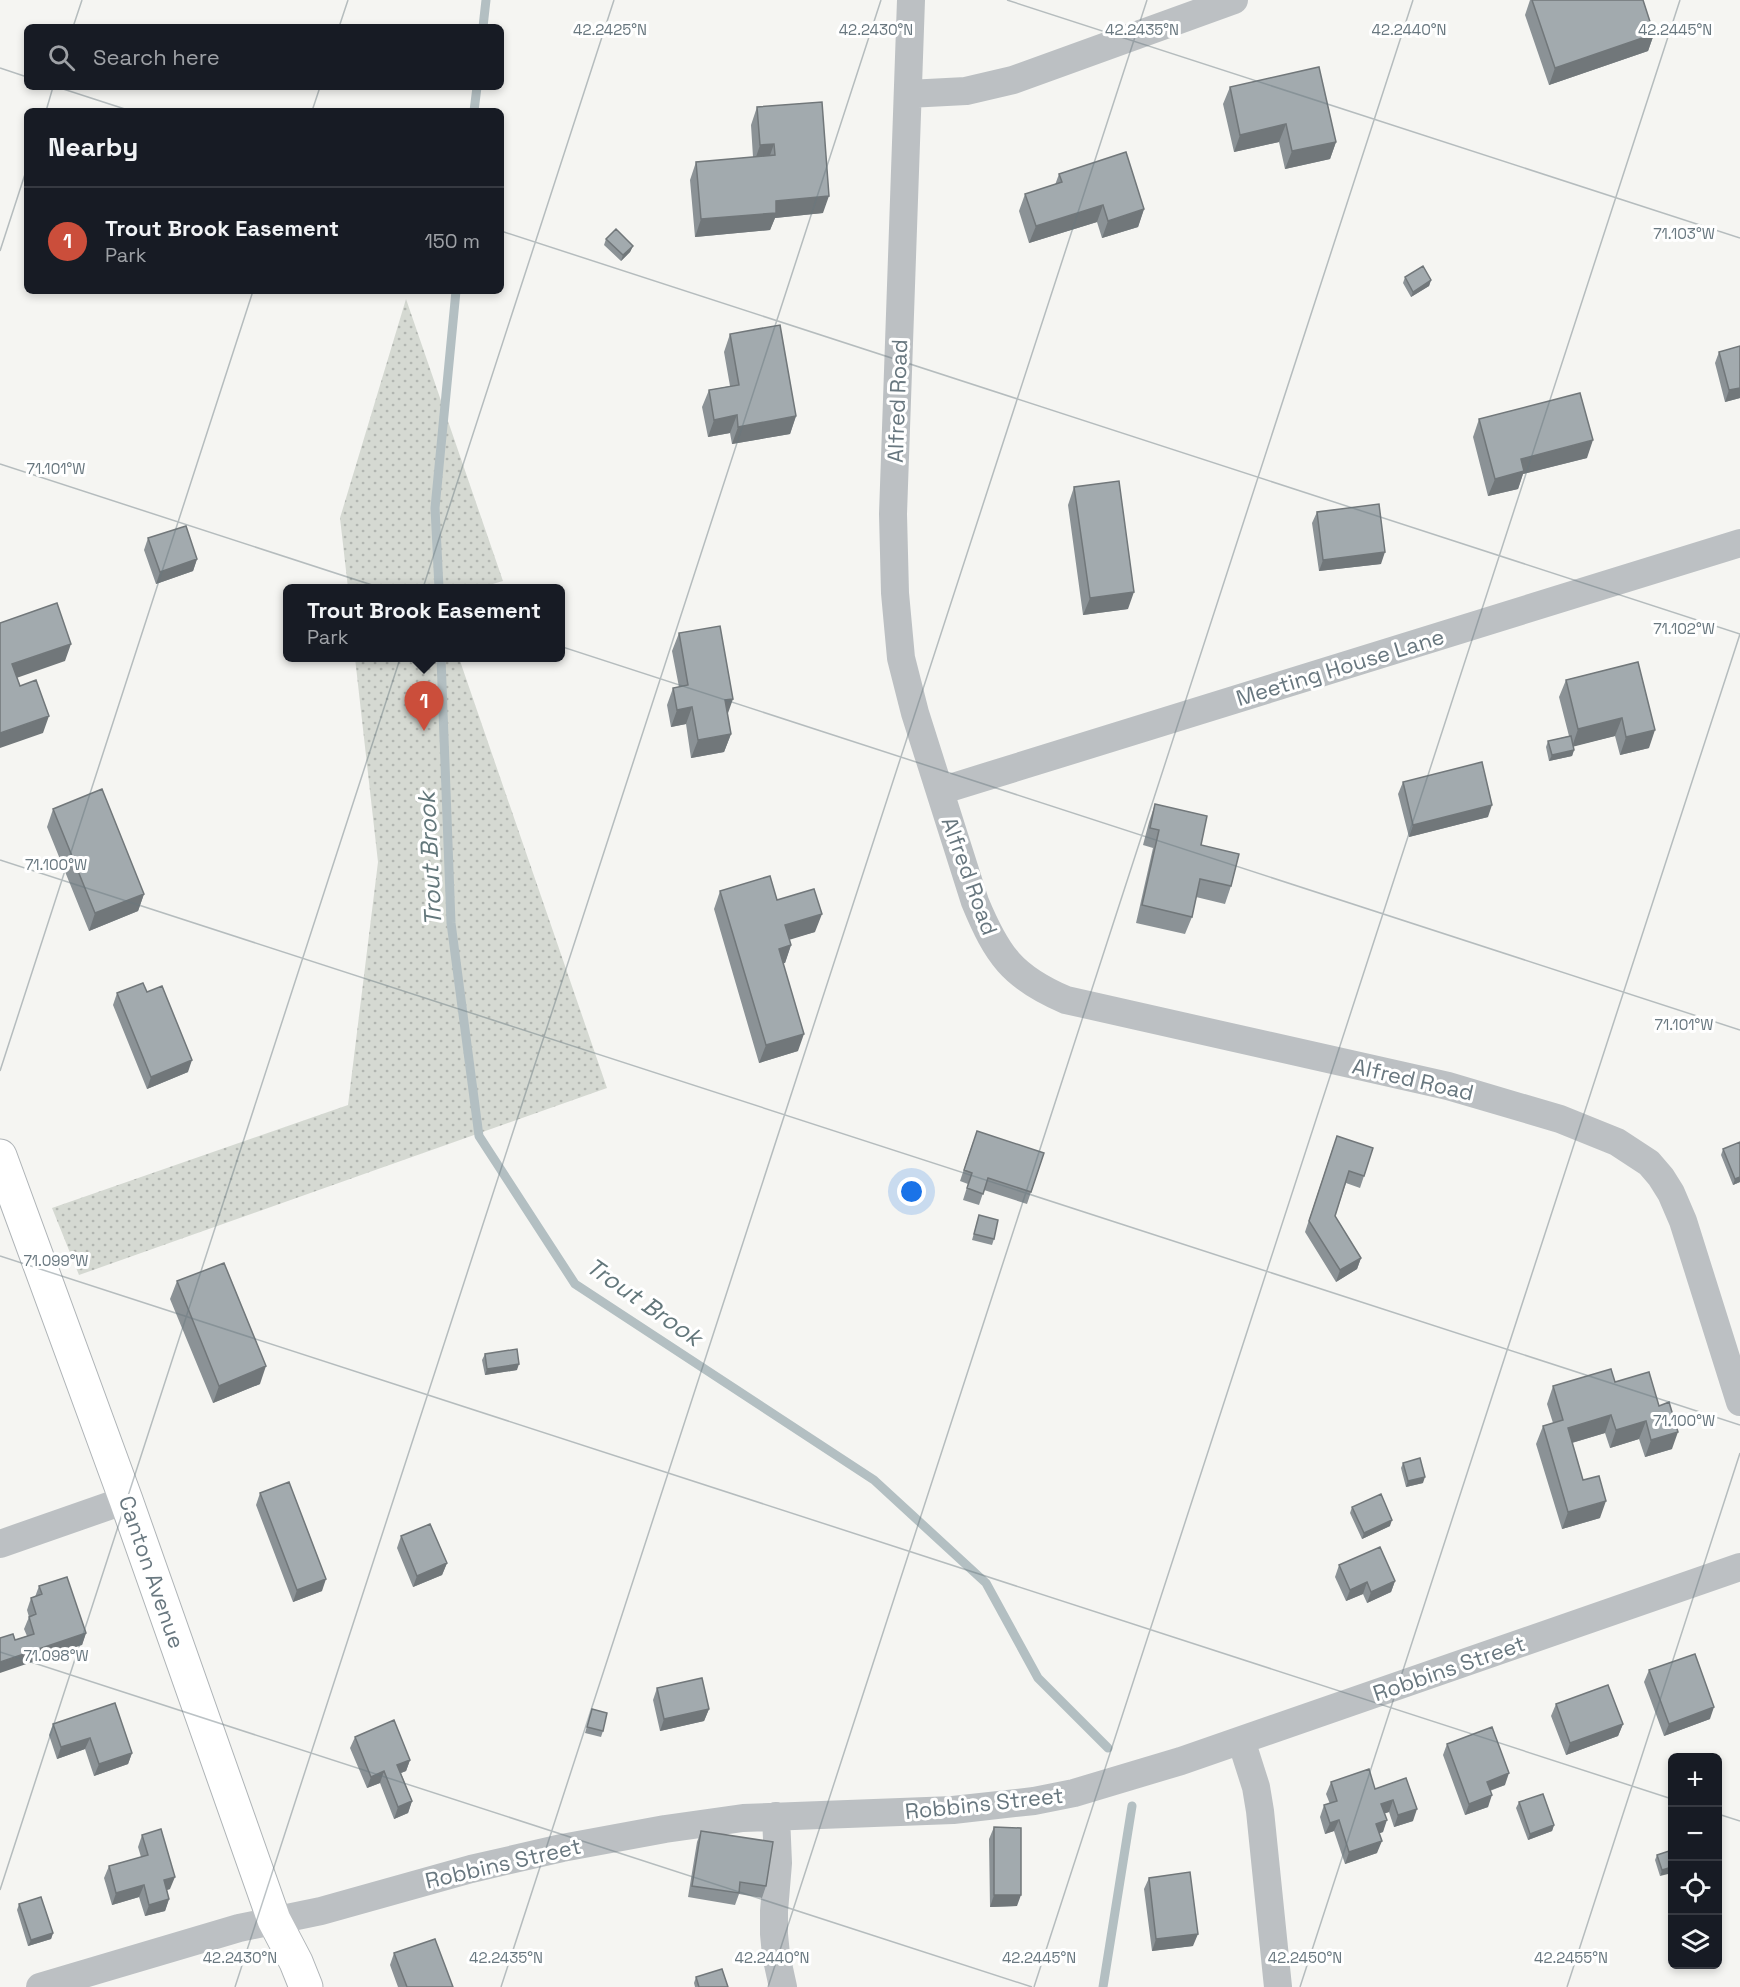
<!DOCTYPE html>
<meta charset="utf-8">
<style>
:root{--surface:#171b24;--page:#20242c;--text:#f1f3f6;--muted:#9ea1a6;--line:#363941;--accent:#cb4e3b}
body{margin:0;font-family:"Space Grotesk",sans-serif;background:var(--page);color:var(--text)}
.controls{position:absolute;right:18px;bottom:18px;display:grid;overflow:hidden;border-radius:9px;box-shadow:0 3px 9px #0003}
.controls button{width:54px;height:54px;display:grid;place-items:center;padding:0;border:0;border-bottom:2px solid var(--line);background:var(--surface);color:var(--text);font:30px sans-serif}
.you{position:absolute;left:912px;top:1192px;width:21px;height:21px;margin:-15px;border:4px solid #fff;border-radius:50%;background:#1a73e8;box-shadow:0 0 0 9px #1a73e833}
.badge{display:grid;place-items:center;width:39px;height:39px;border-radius:50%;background:var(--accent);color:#fff;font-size:20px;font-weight:700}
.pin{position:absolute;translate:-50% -50px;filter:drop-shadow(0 2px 3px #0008)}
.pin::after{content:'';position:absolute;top:32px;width:21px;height:18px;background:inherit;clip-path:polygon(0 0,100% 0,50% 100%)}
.popup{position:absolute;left:283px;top:584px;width:282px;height:78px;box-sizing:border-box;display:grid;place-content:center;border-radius:9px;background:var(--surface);filter:drop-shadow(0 2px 4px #0005);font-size:20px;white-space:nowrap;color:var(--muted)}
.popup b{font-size:22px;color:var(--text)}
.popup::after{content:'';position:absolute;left:50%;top:100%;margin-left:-12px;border:12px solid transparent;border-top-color:var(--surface)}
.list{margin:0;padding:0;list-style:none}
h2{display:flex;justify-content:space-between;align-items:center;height:78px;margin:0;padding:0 24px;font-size:26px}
h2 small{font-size:20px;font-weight:400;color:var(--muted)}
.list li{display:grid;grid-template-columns:39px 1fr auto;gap:18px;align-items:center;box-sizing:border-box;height:108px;padding:0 24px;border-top:2px solid var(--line)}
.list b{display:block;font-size:22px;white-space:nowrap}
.list p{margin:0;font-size:20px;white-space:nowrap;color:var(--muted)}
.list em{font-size:20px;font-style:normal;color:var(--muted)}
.icon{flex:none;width:33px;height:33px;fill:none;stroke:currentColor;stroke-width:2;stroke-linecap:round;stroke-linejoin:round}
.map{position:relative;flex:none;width:1740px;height:1987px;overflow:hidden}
.search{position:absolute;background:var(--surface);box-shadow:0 3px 9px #0003;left:24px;top:24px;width:480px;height:66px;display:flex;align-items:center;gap:15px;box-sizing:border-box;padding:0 21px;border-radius:9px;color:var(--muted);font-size:22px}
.panel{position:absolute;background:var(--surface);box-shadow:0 3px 9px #0003;left:24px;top:108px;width:480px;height:186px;border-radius:9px}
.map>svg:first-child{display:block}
.park{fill:url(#park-dots)}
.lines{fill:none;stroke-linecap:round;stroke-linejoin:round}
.stream{stroke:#b3bfc2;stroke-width:9}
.secondary-casing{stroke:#afb4b7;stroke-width:35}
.minor{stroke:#bcc0c3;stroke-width:28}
.secondary{stroke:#fff;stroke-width:33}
.wall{fill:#8b9296}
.shaded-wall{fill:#71777a}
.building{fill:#a2aaae;stroke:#71777a;stroke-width:1.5}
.ticks{fill:none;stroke:#68777f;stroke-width:1.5;stroke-opacity:0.45}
.labels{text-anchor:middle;stroke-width:6;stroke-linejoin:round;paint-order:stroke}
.street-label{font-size:22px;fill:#68777f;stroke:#fff}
.water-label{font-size:24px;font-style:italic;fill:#63777b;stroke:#fff}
.ticks-label{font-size:15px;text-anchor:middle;fill:#68777f;stroke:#fff;stroke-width:6;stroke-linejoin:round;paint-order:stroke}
</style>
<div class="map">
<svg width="1740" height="1987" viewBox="0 0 1740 1987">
<defs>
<pattern id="park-dots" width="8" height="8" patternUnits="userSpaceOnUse" patternTransform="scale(1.5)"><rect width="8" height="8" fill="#d5d9d2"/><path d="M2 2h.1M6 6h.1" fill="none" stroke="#b1b5b0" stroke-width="1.8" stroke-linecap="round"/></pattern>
</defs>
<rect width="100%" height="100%" fill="#f5f5f2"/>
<path class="park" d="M406 299 503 581 479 588H348L340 518Z
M355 658H459L607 1088 79 1275 52 1208 348 1105 378 862Z"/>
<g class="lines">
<path class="stream" d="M483 27 486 0
M474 111 477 87
M439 588 435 508 456 291
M441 658 451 923 479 1136 575 1284 874 1480 986 1583 1038 1678 1108 1748
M1103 1987 1132 1806"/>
<g class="secondary-casing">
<path id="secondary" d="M0 1156 126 1500 274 1920 296 1962 306 1987"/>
</g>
<path class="minor" d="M911 0 893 514 895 593 901 658 915 713 975 902C997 955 1012 977 1066 1000L1448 1086 1560 1119 1617 1142 1649 1163 1661 1177 1671 1193 1683 1221 1740 1402
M908 94 966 91 1013 80 1234 0
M940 791 1740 543
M0 1544 126 1500
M1241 1740 1256 1787 1260 1811 1278 1987
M776 1816 778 1863 774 1911V1934L776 1955 783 1987
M40 1987 239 1928 321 1911 471 1869 562 1848 665 1829 743 1818 953 1810 1034 1801 1074 1793 1181 1761 1740 1567"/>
<use href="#secondary" class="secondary"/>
</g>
<path class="wall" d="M1530 0H1582L1654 34 1648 51 1549 85 1525 15Z
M1230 87 1336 142 1330 159 1285 169 1279 142 1234 152 1223 104Z
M757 107 823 213 775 218 770 230 695 237 690 180 696 162 753 157 751 125Z
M1059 174 1144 209 1138 227 1102 238 1097 222 1029 243 1019 211 1025 194 1055 185Z
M606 239 633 246 630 252 621 261 604 245Z
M1405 277 1431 280 1429 286 1411 297 1403 283Z
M730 334 796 416 790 434 732 444 730 433 708 437 702 407 709 390 730 386 724 352Z
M1740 346V398L1725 402 1715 363 1719 352Z
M1479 419 1587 458 1523 474 1518 489 1488 496 1473 437Z
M1074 487 1128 609 1083 615 1068 505Z
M1317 512 1381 564 1319 571 1312 523Z
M148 538 197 559 193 571 156 584 144 550Z
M679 633 727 715 731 734 724 752 691 758 686 724 671 727 667 705 673 688 679 687 672 651Z
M1638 662 1649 748 1620 755 1615 736 1573 746 1574 750 1572 756 1549 761 1546 747 1548 741 1569 736 1559 697 1566 680Z
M1403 782 1488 817 1409 837 1398 794Z
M1155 804 1201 845 1231 886 1225 904 1196 897 1192 917 1185 934 1136 923 1153 848 1143 845 1149 822Z
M53 809 144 894 138 911 89 931 47 827Z
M720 891 777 900 815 932 789 939 791 945 785 963H783L798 1051 759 1063 714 909Z
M147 992 188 1072 147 1089 113 1005 117 993Z
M973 1142 1044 1153 1027 1204 984 1190 979 1205 963 1200 968 1184 960 1181Z
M1333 1147 1364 1176 1360 1188 1346 1183 1335 1216 1361 1258 1357 1269 1336 1282 1305 1232Z
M1723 1149 1740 1182 1733 1185 1721 1155Z
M979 1215 994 1239 992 1245 972 1240Z
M177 1281 260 1384 213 1403 170 1299Z
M485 1354 517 1370 485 1375 482 1360Z
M1615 1382 1672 1449 1645 1457 1639 1439 1610 1448 1605 1433 1572 1443 1583 1480 1600 1518 1562 1529 1536 1444 1543 1426 1553 1423 1547 1404 1553 1386Z
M1403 1463 1423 1483 1406 1487 1401 1468Z
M260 1493 322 1591 293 1602 256 1505Z
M1352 1507 1390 1526 1362 1539 1350 1513Z
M401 1536 447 1563 442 1575 413 1587 397 1548Z
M1339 1565 1395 1581 1391 1592 1367 1603 1363 1594 1346 1601 1335 1577Z
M39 1586 86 1633 82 1645 15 1640 27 1636 24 1629 29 1617 27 1610 31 1598 35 1597Z
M1649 1670 1710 1719 1664 1736 1644 1682Z
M657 1688 709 1709 704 1721 660 1731 653 1700Z
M1556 1704 1623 1724 1618 1736 1566 1755 1551 1716Z
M592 1709 603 1731 601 1737 585 1733Z
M53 1724 132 1753 128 1764 94 1776 85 1749 57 1759 49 1735Z
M355 1737 410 1760 406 1771 401 1773 412 1801 408 1813 394 1819 380 1783 367 1788 350 1748Z
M1447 1744 1505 1785 1490 1791 1488 1807 1465 1815 1443 1755Z
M1406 1778 1413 1821 1394 1827 1389 1812 1385 1813 1383 1832 1379 1833 1377 1853 1345 1864 1334 1831 1325 1834 1320 1817 1324 1805 1330 1804 1326 1794 1331 1782 1375 1789Z
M1519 1802 1554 1825 1552 1831 1528 1840 1516 1808Z
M994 1827 1017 1906 990 1907 989 1839Z
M701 1831 766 1886 762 1898 739 1894 735 1905 688 1897 697 1842Z
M142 1835 170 1889 167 1890 169 1899 165 1911 145 1916 139 1897 112 1905 104 1878 109 1866 141 1857 138 1847Z
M1672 1850 1660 1876 1655 1860 1657 1855Z
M1149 1878 1193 1946 1152 1951 1144 1889Z
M19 1904 53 1933 51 1939 28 1946 17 1910Z
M394 1953 453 1987H398L390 1965Z
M696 1977 728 1987H695L694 1983Z"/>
<path class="shaded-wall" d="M1654 34 1648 51 1549 85 1555 68Z
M1286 124 1279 142 1234 152 1240 135Z
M1336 142 1330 159 1285 169 1292 151Z
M774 144 768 161 754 163 760 145Z
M829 196 823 213 775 218 770 230 695 237 701 219 776 201Z
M1103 205 1097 222 1029 243 1036 226Z
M1144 209 1138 227 1102 238 1108 221Z
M633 246 630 252 621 261 623 255Z
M1431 280 1429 286 1411 297 1413 292Z
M1740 388V398L1725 402 1729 390Z
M737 415 730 433 708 437 714 420Z
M796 416 790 434 732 444 738 427Z
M1593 440 1587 458 1523 474 1518 489 1488 496 1495 479 1521 459Z
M1385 552 1381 564 1319 571 1323 560Z
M197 559 193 571 156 584 160 572Z
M1134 592 1128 609 1083 615 1090 598Z
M71 644 65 661 5 682 12 664Z
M733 699 727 716 725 700Z
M692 707 686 724 671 727 677 710Z
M49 716 43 733 0 748V733Z
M1622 718 1615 736 1572 747 1578 729Z
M1655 730 1649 748 1620 755 1626 737Z
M731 734 724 752 691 758 698 740Z
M1574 750 1572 756 1549 761 1552 755Z
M1492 805 1488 817 1409 837 1413 825Z
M144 894 138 911 89 931 95 913Z
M822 914 815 932 779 943 785 925Z
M791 945 785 963 773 966 779 949Z
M804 1034 798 1051 759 1063 766 1045Z
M192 1060 188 1072 147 1089 151 1077Z
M1740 1177V1182L1733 1185 1735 1179Z
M1361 1258 1357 1269 1336 1282 1340 1270Z
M519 1364 517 1370 485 1375 487 1369Z
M266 1366 260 1384 213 1403 219 1386Z
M1611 1415 1605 1433 1561 1446 1568 1428Z
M1646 1421 1639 1439 1610 1448 1616 1430Z
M1678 1432 1672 1449 1645 1457 1651 1440Z
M1425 1477 1423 1483 1406 1487 1408 1481Z
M1606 1501 1600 1518 1562 1529 1568 1512Z
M1392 1520 1390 1526 1362 1539 1364 1533Z
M447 1563 442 1575 413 1587 417 1576Z
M326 1579 322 1591 293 1602 297 1590Z
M1395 1581 1391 1592 1367 1603 1371 1592Z
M1367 1582 1363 1594 1346 1601 1350 1590Z
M86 1633 82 1645 0 1673V1662Z
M1714 1707 1710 1719 1664 1736 1669 1724Z
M709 1709 704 1721 660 1731 664 1719Z
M1623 1724 1618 1736 1566 1755 1570 1743Z
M90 1738 85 1749 57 1759 61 1747Z
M132 1753 128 1764 94 1776 99 1764Z
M410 1760 406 1771 393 1776 397 1765Z
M384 1771 380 1783 367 1788 371 1777Z
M1509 1773 1505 1785 1482 1793 1487 1782Z
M1492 1795 1488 1807 1465 1815 1469 1804Z
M1393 1800 1389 1812 1377 1816 1381 1804Z
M412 1801 408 1813 394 1819 398 1807Z
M1417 1809 1413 1821 1394 1827 1398 1815Z
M1339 1820 1334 1831 1325 1834 1330 1823Z
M1387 1820 1383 1832 1372 1836 1376 1824Z
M1554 1825 1552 1831 1528 1840 1530 1834Z
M1382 1841 1377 1853 1345 1864 1349 1852Z
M1672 1867V1873L1660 1876 1662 1870Z
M175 1877 170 1889 159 1892 164 1880Z
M144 1885 139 1897 112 1905 116 1893Z
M994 1895H1021L1017 1906 990 1907Z
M169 1899 165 1911 145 1916 149 1905Z
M53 1933 51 1939 28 1946 31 1940Z
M1198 1934 1193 1946 1152 1951 1156 1939Z"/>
<path class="building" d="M1532 0H1643L1654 34 1555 68Z
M1319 67 1336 142 1292 151 1286 124 1240 135 1230 87Z
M822 102 829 196 776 201V213L701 219 696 162 775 155 774 144 760 145 757 107Z
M1126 152 1144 209 1108 221 1103 205 1036 226 1025 194 1062 182 1059 174Z
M616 229 633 246 623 255 606 239Z
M1423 266 1431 280 1413 292 1405 277Z
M780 325 796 416 738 427 737 415 714 420 709 390 739 385 730 334Z
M1740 346V388L1729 390 1719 352Z
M1580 393 1593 440 1521 459 1524 471 1495 479 1479 419Z
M1119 481 1134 592 1090 598 1074 487Z
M1379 504 1385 552 1323 560 1317 512Z
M186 526 197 559 160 572 148 538Z
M57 603 71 644 12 664 20 686 36 680 49 716 0 733V623Z
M720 626 733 699 725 700 731 734 698 740 692 707 677 710 673 688 688 685 679 633Z
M1638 662 1655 730 1626 737 1622 718 1578 729 1566 680Z
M1571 736 1574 750 1552 755 1548 741Z
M1482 762 1492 805 1413 825 1403 782Z
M102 789 144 894 95 913 53 809Z
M1155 804 1207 816 1201 845 1239 854 1231 886 1200 879 1192 917 1142 905 1159 830 1150 828Z
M770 876 777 900 814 889 822 914 785 925 791 945 779 949 804 1034 766 1045 720 891Z
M143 983 147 992 162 986 192 1060 151 1077 117 993Z
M977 1131 1044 1153 1031 1192 988 1178 983 1194 967 1188 972 1173 964 1170Z
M1337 1136 1373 1148 1364 1176 1349 1171 1335 1216 1361 1258 1340 1270 1309 1221Z
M1740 1142V1177L1735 1179 1723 1149Z
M979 1215 998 1220 994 1239 974 1234Z
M224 1263 266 1366 219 1386 177 1281Z
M517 1349 519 1364 487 1369 485 1354Z
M1611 1369 1615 1382 1649 1372 1659 1406 1669 1402 1678 1432 1651 1440 1646 1421 1616 1430 1611 1415 1568 1428 1583 1480 1599 1476 1606 1501 1568 1512 1543 1426 1563 1420 1553 1386Z
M1420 1458 1425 1477 1408 1481 1403 1463Z
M289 1482 326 1579 297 1590 260 1493Z
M1381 1494 1392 1520 1364 1533 1352 1507Z
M430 1524 447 1563 417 1576 401 1536Z
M1380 1547 1395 1581 1371 1592 1367 1582 1350 1590 1339 1565Z
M67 1577 86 1633 0 1662V1638L13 1634 15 1640 34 1634 29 1617 36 1614 31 1598 42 1594 39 1586Z
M1695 1654 1714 1707 1669 1724 1649 1670Z
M702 1678 709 1709 664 1719 657 1688Z
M1608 1685 1623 1724 1570 1743 1556 1704Z
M115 1703 132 1753 99 1764 90 1738 61 1747 53 1724Z
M592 1709 607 1713 603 1731 587 1727Z
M394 1720 410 1760 397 1765 412 1801 398 1807 384 1771 371 1777 355 1737Z
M1492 1727 1509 1773 1487 1782 1492 1795 1469 1804 1447 1744Z
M1369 1769 1375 1789 1406 1778 1417 1809 1398 1815 1393 1800 1381 1804 1387 1820 1376 1824 1382 1841 1349 1852 1339 1820 1330 1823 1324 1805 1337 1801 1331 1782Z
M1543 1794 1554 1825 1530 1834 1519 1802Z
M994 1827 1021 1828V1895H994Z
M161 1829 175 1877 164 1880 169 1899 149 1905 144 1885 116 1893 109 1866 148 1855 142 1835Z
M701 1831 773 1842 766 1886 740 1882 739 1893 692 1886Z
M1672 1850V1867L1662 1870 1657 1855Z
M1190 1872 1198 1934 1156 1939 1149 1878Z
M41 1897 53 1933 31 1940 19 1904Z
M435 1939 453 1987H407L394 1953Z
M722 1969 728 1987H699L696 1977Z"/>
<path class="ticks" d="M1007 0 1740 238M73 27 82 0M339 27 348 0M0 68 27 77M57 87 131 111M46 111 53 87M312 111 320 87M501 231 1740 634M0 251 27 168M0 464 1740 1030M0 860 1740 1425M0 1071 253 291M0 1256 1672 1799M0 1652 1032 1987M1718 1814 1740 1821M0 1890 614 0M235 1987 881 0M501 1987 1147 0M768 1987 1413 0M1034 1987 1680 0M1300 1987 1740 634M1567 1987 1740 1453"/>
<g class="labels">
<g class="street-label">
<text transform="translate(897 401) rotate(-88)" y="8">Alfred Road</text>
<text transform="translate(1340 667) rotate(-17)" y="8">Meeting House Lane</text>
<text transform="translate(970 876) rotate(70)" y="8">Alfred Road</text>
<text transform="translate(1413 1079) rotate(13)" y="8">Alfred Road</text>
<text transform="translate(152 1572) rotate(71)" y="8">Canton Avenue</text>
<text transform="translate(1449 1668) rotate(-19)" y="8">Robbins Street</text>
<text transform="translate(984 1803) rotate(-6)" y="8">Robbins Street</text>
<text transform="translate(503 1863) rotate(-13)" y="8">Robbins Street</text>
</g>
<g class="water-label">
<text transform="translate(430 859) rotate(-93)" y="8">Trout Brook</text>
<text transform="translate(644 1302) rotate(35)" y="8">Trout Brook</text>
</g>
</g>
<g class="ticks-label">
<text x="610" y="35">42.2425°N</text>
<text x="876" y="35">42.2430°N</text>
<text x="1142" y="35">42.2435°N</text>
<text x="1409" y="35">42.2440°N</text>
<text x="1675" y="35">42.2445°N</text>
<text x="1684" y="239">71.103°W</text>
<text x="56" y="474">71.101°W</text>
<text x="1684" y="634">71.102°W</text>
<text x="56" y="870">71.100°W</text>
<text x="1684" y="1030">71.101°W</text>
<text x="56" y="1266">71.099°W</text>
<text x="1684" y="1426">71.100°W</text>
<text x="56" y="1661">71.098°W</text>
<text x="240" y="1963">42.2430°N</text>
<text x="506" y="1963">42.2435°N</text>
<text x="772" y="1963">42.2440°N</text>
<text x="1039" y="1963">42.2445°N</text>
<text x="1305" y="1963">42.2450°N</text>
<text x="1571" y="1963">42.2455°N</text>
</g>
</svg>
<div class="controls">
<button>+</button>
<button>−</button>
<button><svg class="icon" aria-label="locate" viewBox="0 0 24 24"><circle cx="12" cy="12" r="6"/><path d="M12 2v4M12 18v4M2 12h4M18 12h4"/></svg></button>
<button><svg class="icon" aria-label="layers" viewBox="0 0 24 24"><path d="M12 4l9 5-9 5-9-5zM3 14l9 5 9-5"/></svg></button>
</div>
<div class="you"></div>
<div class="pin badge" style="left:424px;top:731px">1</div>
<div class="popup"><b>Trout Brook Easement</b>Park</div>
<div class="search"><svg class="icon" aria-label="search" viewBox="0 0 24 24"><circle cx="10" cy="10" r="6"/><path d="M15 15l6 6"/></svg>Search here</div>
<section class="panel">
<h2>Nearby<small></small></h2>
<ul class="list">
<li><span class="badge">1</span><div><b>Trout Brook Easement</b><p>Park</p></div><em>150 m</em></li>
</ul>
</section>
</div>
